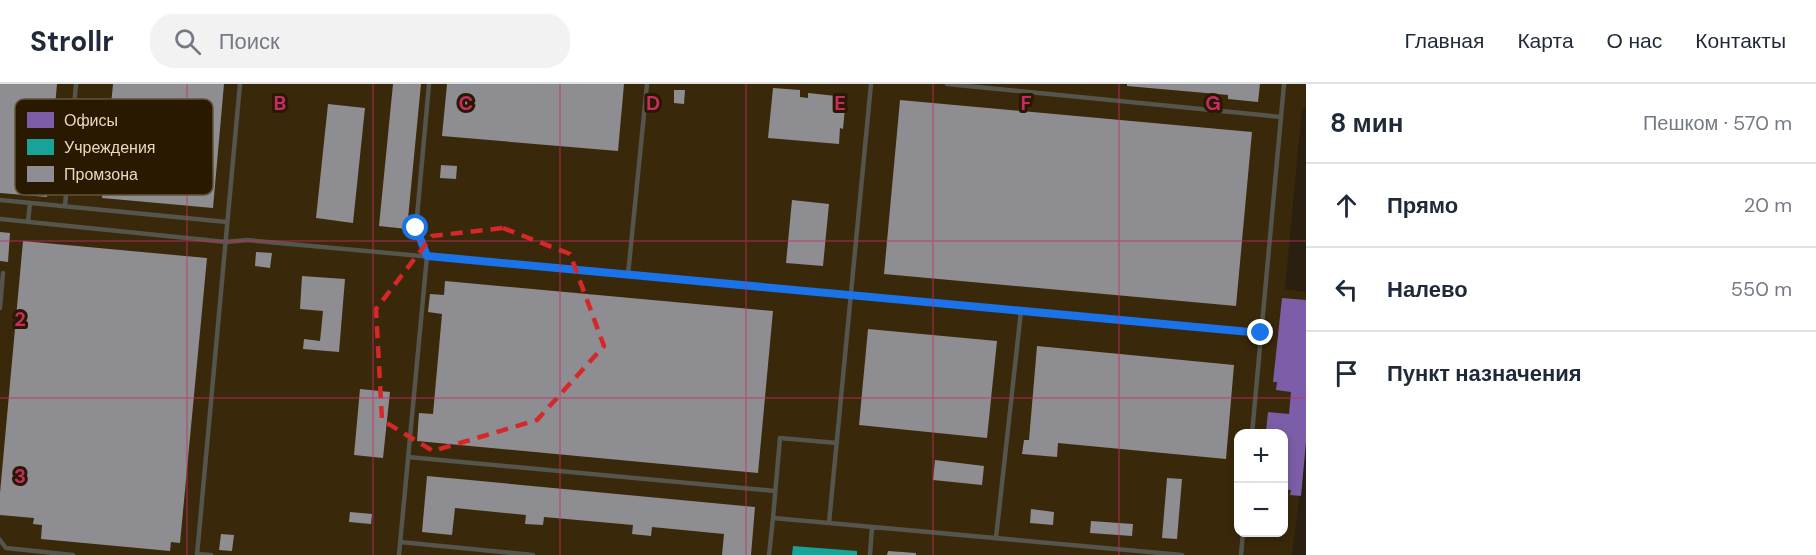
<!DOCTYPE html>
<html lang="ru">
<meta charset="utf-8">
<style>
:root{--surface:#fff;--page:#f2f2f3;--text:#1f2937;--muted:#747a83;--line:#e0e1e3}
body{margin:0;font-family:"DM Sans",sans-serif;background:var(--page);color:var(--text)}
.controls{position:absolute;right:18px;bottom:18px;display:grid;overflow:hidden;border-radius:12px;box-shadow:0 3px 9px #0003}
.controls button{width:54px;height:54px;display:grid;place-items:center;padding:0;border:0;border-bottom:2px solid var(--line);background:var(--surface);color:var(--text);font:30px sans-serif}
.stop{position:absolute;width:18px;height:18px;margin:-14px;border:4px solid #1a73e8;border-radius:50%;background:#fff}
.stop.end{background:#1a73e8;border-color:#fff;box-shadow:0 2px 6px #0008}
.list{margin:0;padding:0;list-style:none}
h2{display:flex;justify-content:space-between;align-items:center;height:78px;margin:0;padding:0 24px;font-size:26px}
h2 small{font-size:20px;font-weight:400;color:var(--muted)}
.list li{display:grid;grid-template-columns:39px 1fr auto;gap:18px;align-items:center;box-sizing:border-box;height:84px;padding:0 24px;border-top:2px solid var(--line)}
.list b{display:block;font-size:22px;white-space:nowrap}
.list em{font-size:20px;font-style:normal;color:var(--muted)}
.icon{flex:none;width:33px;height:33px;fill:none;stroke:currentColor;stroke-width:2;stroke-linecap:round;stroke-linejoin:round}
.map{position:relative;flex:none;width:1306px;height:471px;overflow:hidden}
header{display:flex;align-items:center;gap:36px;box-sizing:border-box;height:84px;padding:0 30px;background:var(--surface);border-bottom:2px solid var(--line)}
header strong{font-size:28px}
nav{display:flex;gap:33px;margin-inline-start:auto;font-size:21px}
.search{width:420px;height:54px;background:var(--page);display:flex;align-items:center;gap:15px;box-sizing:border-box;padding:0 21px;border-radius:24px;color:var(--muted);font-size:22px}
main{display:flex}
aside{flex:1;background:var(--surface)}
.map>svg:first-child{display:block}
.built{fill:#3a280a;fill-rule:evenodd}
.offices{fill:#7b5ea7}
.public{fill:#17a398}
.industry{fill:#8d8d92}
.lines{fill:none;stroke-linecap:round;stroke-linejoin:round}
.lane{stroke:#54554c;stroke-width:4.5}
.route{stroke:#1a73e8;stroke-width:8}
.marked{fill:none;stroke:#d62828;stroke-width:4.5;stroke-dasharray:12 8;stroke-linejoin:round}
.grid{fill:none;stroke:#c62b65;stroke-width:1.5;stroke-opacity:0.55}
.key{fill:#291900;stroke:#635339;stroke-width:1.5}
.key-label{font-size:16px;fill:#ebd9bf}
.grid-label{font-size:20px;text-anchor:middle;font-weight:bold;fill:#c62b65;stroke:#291900;stroke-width:6;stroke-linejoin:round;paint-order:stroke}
</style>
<header>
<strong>Strollr</strong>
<div class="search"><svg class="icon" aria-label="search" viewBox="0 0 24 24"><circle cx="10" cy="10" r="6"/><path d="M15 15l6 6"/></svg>Поиск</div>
<nav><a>Главная</a><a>Карта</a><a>О нас</a><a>Контакты</a></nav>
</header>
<main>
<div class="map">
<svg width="1306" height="471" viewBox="0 0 1306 471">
<rect width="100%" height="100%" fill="#292011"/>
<path class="built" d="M0 0H1306V24L1302 25 1285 205 1306 208V358L1292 471H0ZM1238 350H1284V448H1238Z"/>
<path class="offices" d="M1282 214 1306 216V358L1301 412 1290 411 1291 406 1284 405V350L1266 348 1268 328 1289 330 1291 308 1276 306 1277 298H1273Z"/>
<path class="public" d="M793 462 857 467V471H792Z"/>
<path class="industry" d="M0 0H57L47 113 0 109Z
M113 0H224L213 124 102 114Z
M393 0H421L407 145 379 142Z
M447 0H624L618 67 442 52Z
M1127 0H1260L1258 18 1228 15V11L1127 2Z
M773 4 800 6V13L808 14V9L846 13 843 45 840 44 839 60 768 54Z
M674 6H685L684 20 674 19Z
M900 16 1252 48 1236 222 884 190Z
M328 20 365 24 353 139 316 134Z
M441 81 457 82 456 95 440 94Z
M792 116 829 120 823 182 786 179Z
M0 148 10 149 8 178 0 177Z
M23 157 207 174 180 459 171 458 170 467 41 455 42 441 33 440 34 434 0 431V409Z
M256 168 272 169 270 184 255 182Z
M302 192 345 195 339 268 303 265 304 255 320 257 323 227 300 225Z
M445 197 773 227 758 389 417 357 419 329 433 330 442 230 428 228 430 210 444 211Z
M868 245 997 257 987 354 859 341Z
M1037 262 1234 281 1226 375 1058 359 1057 373 1022 370 1024 356H1029Z
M360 305 390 308 383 374 354 371Z
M935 376 984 382 982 401 933 396Z
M427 392 755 423 751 471H722L724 450 652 443 651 452 632 450 633 441 544 433 543 441 525 440 526 431 455 424 452 451 422 448Z
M1167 394 1182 395 1177 455 1162 454Z
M1031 425 1054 428 1053 441 1030 439Z
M350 428 372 430 371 440 349 438Z
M1091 437 1133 440 1132 452 1090 449Z
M221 450 234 451 232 467 219 466Z
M888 467 916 469V471H887Z"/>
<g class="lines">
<path class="lane" d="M947 0 1281 33
M0 116 227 138
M65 122 76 0
M0 135 226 158 247 156 1261 249
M28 138 30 119
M628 191 647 0
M0 224 3 189
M1252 350 1284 0
M408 373 775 407
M773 434 780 354 837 359
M829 439 1182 471
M996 454 1021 227
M0 456 6 464 73 471
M400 458 533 471
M197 470 211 471
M197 471 240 0
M399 471 427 172 416 144 429 0
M769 471 773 434 829 439 871 0
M870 471 872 443
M1241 471 1243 448"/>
</g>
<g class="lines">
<path class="route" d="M416 144 427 172 1261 249"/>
</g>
<path class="marked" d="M503 144 570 170 604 262 537 336 433 367 382 336 376 225 432 152Z"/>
<path class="grid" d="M187 0V471M373 0V471M560 0V471M746 0V471M933 0V471M1119 0V471M0 157H1306M0 314H1306"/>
<rect x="15" y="15" width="198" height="96" rx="9" class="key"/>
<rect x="27" y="28" width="27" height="16" fill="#7b5ea7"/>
<rect x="27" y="55" width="27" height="16" fill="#17a398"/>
<rect x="27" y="82" width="27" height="16" fill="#8d8d92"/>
<g class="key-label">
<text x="64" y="42">Офисы</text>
<text x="64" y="69">Учреждения</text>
<text x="64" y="96">Промзона</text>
</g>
<g class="grid-label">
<text x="280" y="26">B</text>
<text x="466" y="26">C</text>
<text x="653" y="26">D</text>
<text x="840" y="26">E</text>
<text x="1026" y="26">F</text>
<text x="1213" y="26">G</text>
<text x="20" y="242">2</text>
<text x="20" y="399">3</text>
</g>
</svg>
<div class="controls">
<button>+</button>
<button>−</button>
</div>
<div class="stop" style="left:416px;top:144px"></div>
<div class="stop end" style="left:1261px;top:249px"></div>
</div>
<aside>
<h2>8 мин<small>Пешком · 570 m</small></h2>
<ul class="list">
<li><svg class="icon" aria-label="ahead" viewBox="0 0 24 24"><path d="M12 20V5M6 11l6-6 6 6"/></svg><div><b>Прямо</b></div><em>20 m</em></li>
<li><svg class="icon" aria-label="left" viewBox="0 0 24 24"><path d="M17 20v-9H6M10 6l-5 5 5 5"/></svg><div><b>Налево</b></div><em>550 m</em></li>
<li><svg class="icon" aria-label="arrive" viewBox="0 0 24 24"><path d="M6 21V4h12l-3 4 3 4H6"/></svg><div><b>Пункт назначения</b></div></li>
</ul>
</aside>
</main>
